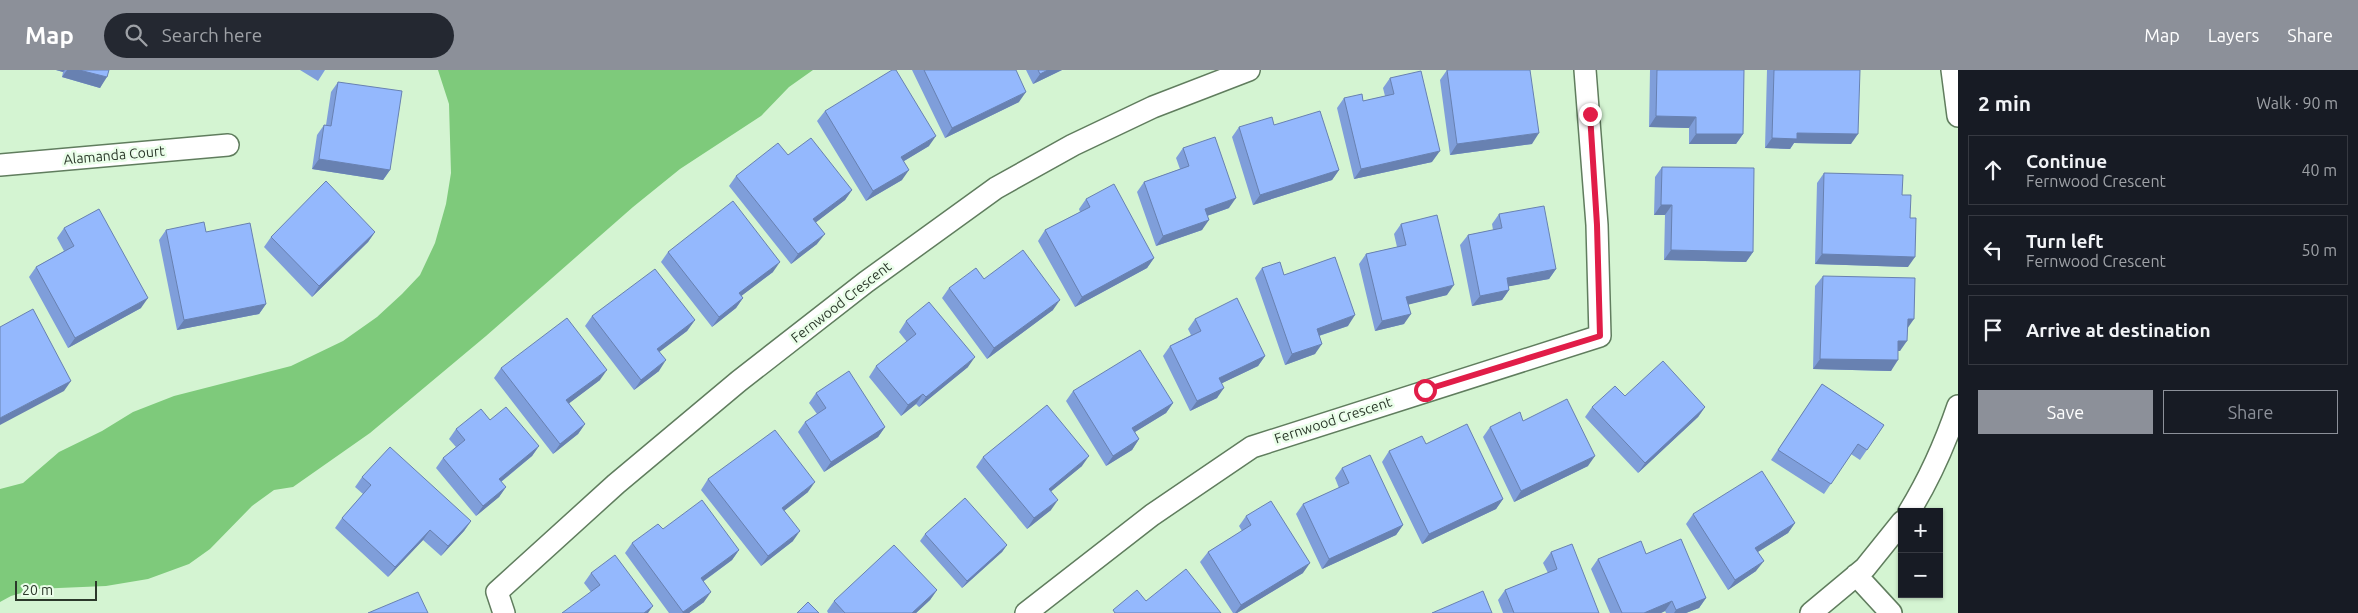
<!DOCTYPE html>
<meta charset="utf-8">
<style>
:root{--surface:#171b24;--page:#242831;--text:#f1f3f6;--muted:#9ea1a6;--line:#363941;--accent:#8c9099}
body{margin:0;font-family:Ubuntu,sans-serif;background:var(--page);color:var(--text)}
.controls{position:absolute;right:15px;bottom:15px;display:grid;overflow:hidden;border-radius:0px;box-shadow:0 1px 4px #0004}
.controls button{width:45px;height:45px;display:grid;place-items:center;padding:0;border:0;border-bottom:1px solid var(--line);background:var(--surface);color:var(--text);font:25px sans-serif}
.scale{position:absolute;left:15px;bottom:12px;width:82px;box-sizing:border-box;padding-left:5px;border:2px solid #2b382a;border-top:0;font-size:14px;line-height:18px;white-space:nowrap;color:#2b382a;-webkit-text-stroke:4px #eafee9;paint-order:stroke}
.stop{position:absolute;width:15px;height:15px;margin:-11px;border:4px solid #e11d48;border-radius:50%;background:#fff}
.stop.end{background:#e11d48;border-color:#fff;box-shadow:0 1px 5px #0008}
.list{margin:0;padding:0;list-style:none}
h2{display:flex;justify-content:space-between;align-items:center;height:65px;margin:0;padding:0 20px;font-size:21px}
h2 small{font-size:16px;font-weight:400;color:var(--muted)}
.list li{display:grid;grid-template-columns:32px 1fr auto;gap:15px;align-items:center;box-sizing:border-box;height:70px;margin:0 10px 10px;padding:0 10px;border:1px solid var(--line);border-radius:0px}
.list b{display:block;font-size:19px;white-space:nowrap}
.list p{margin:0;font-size:16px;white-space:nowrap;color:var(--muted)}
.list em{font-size:16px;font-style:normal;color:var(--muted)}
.actions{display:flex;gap:10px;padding:15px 20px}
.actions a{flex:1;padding:11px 0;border:1px solid var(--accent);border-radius:0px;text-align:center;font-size:18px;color:var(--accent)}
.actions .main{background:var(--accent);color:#fff}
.icon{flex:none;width:28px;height:28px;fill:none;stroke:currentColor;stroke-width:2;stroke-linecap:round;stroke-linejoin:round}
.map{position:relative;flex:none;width:1958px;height:543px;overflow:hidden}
header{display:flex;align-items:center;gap:30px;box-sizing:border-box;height:70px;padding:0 25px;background:var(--accent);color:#fff}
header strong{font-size:24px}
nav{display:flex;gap:28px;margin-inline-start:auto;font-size:18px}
.search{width:350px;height:45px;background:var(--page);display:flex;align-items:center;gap:12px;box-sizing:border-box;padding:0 18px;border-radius:28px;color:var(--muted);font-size:19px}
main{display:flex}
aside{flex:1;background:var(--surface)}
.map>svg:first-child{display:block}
.water{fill:#7eca7b}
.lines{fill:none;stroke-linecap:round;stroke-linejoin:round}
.street-casing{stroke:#607d5e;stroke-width:24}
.street{stroke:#fff;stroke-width:21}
.wall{fill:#7f9eda}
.shaded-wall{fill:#6881b1}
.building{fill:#94b8fd;stroke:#6881b1}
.route{stroke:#e11d48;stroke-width:6}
.labels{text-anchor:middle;stroke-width:5;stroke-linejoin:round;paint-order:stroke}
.street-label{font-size:14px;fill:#2b382a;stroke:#eafee9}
</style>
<header>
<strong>Map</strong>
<div class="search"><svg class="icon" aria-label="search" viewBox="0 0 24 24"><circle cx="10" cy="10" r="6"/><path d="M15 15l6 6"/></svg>Search here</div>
<nav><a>Map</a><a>Layers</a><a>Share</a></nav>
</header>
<main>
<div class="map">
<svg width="1958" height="543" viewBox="0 0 1958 543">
<rect width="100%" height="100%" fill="#d4f4d2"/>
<path class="water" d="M438 0H813L789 17 761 46 680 99 633 137 486 266 370 363 293 417 274 420 252 436 210 479 189 494 148 509 106 516 35 519 11 526 0 532V419L23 413 59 382 102 361 133 342 174 326 291 296 343 271 377 247 402 224 420 205 435 173 446 134 451 103 449 34Z"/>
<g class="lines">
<g class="street-casing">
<path id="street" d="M1952 0 1958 46
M0 95 228 75
M1909 442C1930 408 1945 374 1958 336
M1856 505 1891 543
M504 543 497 522 616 414 739 311 866 212 996 118 1073 75 1153 37 1249 0
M1026 543 1152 445 1252 377 1600 266 1597 155 1585 0
M1811 543 1865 498 1902 452"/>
</g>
<use href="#street" class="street"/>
</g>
<path class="wall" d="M56 0H109L100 18 62 7 63 2Z
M300 0H325L318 11Z
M912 0H1016L1019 32 945 68Z
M1026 0H1062L1033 14Z
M1447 0 1532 74 1450 85 1440 10Z
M1650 0H1744L1743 64 1736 74H1689V58L1649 57Z
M1767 0H1860L1851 74 1794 73 1790 79 1765 78Z
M1390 8 1432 92 1354 109 1337 38 1344 28 1363 31 1385 26 1383 18Z
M338 12 390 100 383 110 312 99 317 65 324 55H326L331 22Z
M825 41 929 76 904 91 902 110 866 131 817 51Z
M1274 55 1339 100 1332 110 1253 135 1232 67 1239 57Z
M1183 78 1229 138 1207 146 1202 160 1156 176 1137 122 1144 112 1180 99 1176 88Z
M788 85 852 120 845 130 816 152 817 174 791 194 729 116 736 106Z
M1662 97 1753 182 1746 192 1664 190 1665 145H1654L1655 107Z
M1824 103 1902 125 1908 197 1815 194 1817 113Z
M1086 129 1154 188 1147 198 1075 237 1038 171 1045 160 1080 142 1079 139Z
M1499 144 1556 199 1549 209 1509 216V220L1502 230 1472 236 1460 175 1468 165 1493 160 1492 154Z
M1401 154 1447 225 1409 234 1404 254 1375 261 1359 194 1366 184 1397 177 1394 164Z
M64 158 141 238 68 278 29 207 36 197 64 181 57 168Z
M166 160 206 162 266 234 259 244 177 260 159 170Z
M375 162 368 172 312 227 264 177 271 167Z
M668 182 773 202 741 226 743 228 736 238 712 257 661 192Z
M1262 198 1284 205 1348 256 1319 266 1315 284 1285 295 1255 208Z
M1823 206 1907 259 1900 281H1898L1891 301 1813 299 1815 216Z
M984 209 1053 240 987 289 942 228 949 218Z
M592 246 695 250 687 261 659 282V301L634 320 585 256Z
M1195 249 1265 286 1258 296 1222 313 1217 328 1190 341 1163 286 1170 276 1191 265 1188 259Z
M906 251 968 297 919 337 916 334 901 346 869 307 876 296 907 272 899 262Z
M501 298 600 310 569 333 585 354 578 364 553 384 494 308Z
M1822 314 1884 355 1860 390 1851 384 1824 424 1771 390Z
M1073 321 1173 333 1166 343 1135 362 1139 369 1132 380 1106 396 1066 331Z
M816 323 885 357 878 367 824 402 798 362 805 352 817 344 809 333Z
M1625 326 1705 337 1698 347 1638 403 1585 347 1592 337Z
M490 350 539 376 532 386 501 412 506 417 499 427 476 446 436 398 443 388 456 377 449 369 456 359Z
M1523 351 1588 396 1514 432 1483 367 1490 357Z
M1426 374 1503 429 1496 439 1422 474 1382 392 1389 381Z
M983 387 1082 396 1051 421V440L1027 459 976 397Z
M1342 398 1403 455 1396 465 1322 499 1296 444 1303 434 1339 418 1335 408Z
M362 407 471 451 464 461 441 486 423 470 388 507 335 458 342 448 363 424 355 417Z
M708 409 808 422 784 441 793 471 761 496 701 420Z
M1693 444 1795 453 1788 463 1758 482 1756 501 1728 520 1686 454Z
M1246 446 1303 503 1237 543H1233L1200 492 1208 482 1242 461 1239 456Z
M663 459 739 480 732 490 704 511V532L689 543H669L625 483 632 473Z
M925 464 1007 475 1002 482 962 518 920 471Z
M1551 482 1599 543H1503L1498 530 1505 520 1548 503 1543 493Z
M1646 484 1706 528 1699 538 1686 543H1666L1665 541 1661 543H1610L1591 499 1598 489Z
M591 503 648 543 591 522 584 513Z
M937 520 930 530 916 543H828L827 541 834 531Z"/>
<path class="shaded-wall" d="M56 0H65L63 2Z
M67 0H79L107 7 100 18 62 7Z
M1048 0H1062L1033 14 1040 4Z
M1026 22 1019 32 945 68 952 58Z
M1656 46 1696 47 1689 58 1649 57Z
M1539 63 1532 74 1450 85 1457 74Z
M1797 63 1858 64 1851 74 1794 73 1790 79 1765 78 1772 68Z
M1696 64H1743L1736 74H1689Z
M936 66 929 76 894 97 901 87Z
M1440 81 1432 92 1354 109 1361 99Z
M319 89 390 100 383 110 312 99Z
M909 100 902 110 866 131 873 121Z
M1339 100 1332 110 1253 135 1260 125Z
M852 120 845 130 806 160 813 149Z
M1236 128 1229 138 1198 149 1205 139Z
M1661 135H1672L1665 145H1654Z
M1209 150 1202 160 1156 176 1163 166Z
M375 162 368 172 312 227 319 216Z
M825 164 817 174 791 194 798 184Z
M1671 180 1753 182 1746 192 1664 190Z
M1822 184 1915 187 1908 197 1815 194Z
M1154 188 1147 198 1075 237 1082 227Z
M780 192 773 202 732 233 739 223Z
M1556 199 1549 209 1500 218 1507 208Z
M1454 215 1447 225 1399 237 1406 227Z
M1509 220 1502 230 1472 236 1480 226Z
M148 228 141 238 68 278 75 268Z
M743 228 736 238 712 257 719 247Z
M1060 230 1053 240 987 289 994 278Z
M266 234 259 244 177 260 184 250Z
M1411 244 1404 254 1375 261 1382 251Z
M1355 245 1348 256 1309 269 1317 259Z
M1908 249H1914L1907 259Z
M695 250 687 261 650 289 657 279Z
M1898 271H1907L1900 281H1891Z
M1322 274 1315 284 1285 295 1292 284Z
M1265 286 1258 296 1212 318 1219 308Z
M975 287 968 297 919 337 926 327Z
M1820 289 1898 290 1891 301 1813 299Z
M666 290 659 301 634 320 641 310Z
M607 300 600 310 559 341 566 330Z
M71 311 64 321 0 355V348Z
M1224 318 1217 328 1190 341 1197 331Z
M923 324 916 334 901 346 908 335Z
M1173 333 1166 343 1125 368 1132 358Z
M1705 337 1698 347 1638 403 1645 393Z
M585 354 578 364 553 384 560 374Z
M885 357 878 367 824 402 831 392Z
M1139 369 1132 380 1106 396 1113 386Z
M539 376 532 386 492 419 499 409Z
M1089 386 1082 396 1042 429 1049 419Z
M1595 386 1588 396 1514 432 1521 421Z
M815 412 808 422 775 448 782 438Z
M506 417 499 427 476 446 483 436Z
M1503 429 1496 439 1422 474 1429 464Z
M1058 430 1051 440 1027 459 1034 448Z
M471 451 464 461 441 486 448 476Z
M1795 453 1788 463 1748 488 1755 478Z
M1403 455 1396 465 1322 499 1329 489Z
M430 460 423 470 388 507 395 497Z
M800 461 793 471 761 496 768 486Z
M1007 475 1002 482 962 518 967 511Z
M739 480 732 490 694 518 701 508Z
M1764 491 1756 501 1728 520 1735 510Z
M1310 493 1303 503 1237 543H1235L1241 535Z
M937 520 930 530 916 543H912Z
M711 522 704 532 689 543H682Z
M1706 528 1699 538 1686 543H1674L1676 540Z
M1672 531 1665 541 1661 543H1644Z
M653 536 648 543H644Z"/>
<path class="building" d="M79 0H109L107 7Z
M892 0H896L936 66 901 87 909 100 873 121 825 41Z
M924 0H1016L1026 22 952 58Z
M1038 0H1048L1040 4Z
M1447 0H1530L1539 63 1457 74Z
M1657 0H1744L1743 64H1696V47L1656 46Z
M1774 0H1860L1858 64 1797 63V69L1772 68Z
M1421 1 1440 81 1361 99 1344 28 1362 24 1363 31 1394 24 1390 8Z
M338 12 402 21 390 100 319 89 324 55 331 56Z
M1320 41 1339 100 1260 125 1239 57 1272 47 1274 55Z
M1215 67 1236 128 1205 139 1209 150 1163 166 1144 112 1189 96 1183 78Z
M811 68 852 120 813 149 825 164 798 184 736 106 778 73 788 85Z
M1662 97 1754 98 1753 182 1671 180 1672 135H1661Z
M1824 103 1903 105 1902 125H1911L1910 148H1916L1915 187 1822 184Z
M326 111 375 162 319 216 271 167Z
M1114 114 1154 188 1082 227 1045 160 1090 137 1086 129Z
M733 131 780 192 739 223 743 228 719 247 668 182Z
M1544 136 1556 199 1507 208 1509 220 1480 226 1468 165 1502 158 1499 144Z
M99 139 148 228 75 268 36 197 74 176 64 158Z
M1437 145 1454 215 1406 227 1411 244 1382 251 1366 184 1406 175 1401 154Z
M204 152 206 162 250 153 266 234 184 250 166 160Z
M1023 180 1060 230 994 278 949 218 976 198 984 209Z
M1335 187 1355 245 1317 259 1322 274 1292 284 1262 198 1280 192 1284 205Z
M655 199 695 250 657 279 666 290 641 310 592 246Z
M1823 206 1915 208 1914 249H1908L1907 271H1898V290L1820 289Z
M1237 228 1265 286 1219 308 1224 318 1197 331 1170 276 1201 261 1195 249Z
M929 232 975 287 926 327 923 324 908 335 876 296 916 264 906 251Z
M33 239 71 311 0 348V257Z
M567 248 607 300 566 330 585 354 560 374 501 298Z
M1140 280 1173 333 1132 358 1139 369 1113 386 1073 321Z
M1663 291 1705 337 1645 393 1592 337 1615 316 1625 326Z
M849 301 885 357 831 392 805 352 826 338 816 323Z
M1822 314 1884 355 1867 380 1858 374 1831 414 1778 380Z
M1567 329 1595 386 1521 421 1490 357 1520 342 1523 351Z
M1047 335 1089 386 1049 419 1058 430 1034 448 983 387Z
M506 337 539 376 499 409 506 417 483 436 443 388 465 370 456 359 481 339 490 350Z
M1467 354 1503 429 1429 464 1389 381 1422 366 1426 374Z
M775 360 815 412 782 438 800 461 768 486 708 409Z
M390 377 471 451 448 476 430 460 395 497 342 448 371 415 362 407Z
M1370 385 1403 455 1329 489 1303 434 1349 413 1342 398Z
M1762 401 1795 453 1755 478 1764 491 1735 510 1693 444Z
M965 428 1007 475 967 511 925 464Z
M702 430 739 480 701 508 711 522 683 542 632 473 658 454 663 459Z
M1271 431 1310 493 1241 535 1208 482 1251 455 1246 446Z
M1681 469 1706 528 1676 540 1672 531 1644 543H1622L1598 489 1641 471 1646 484Z
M1572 474 1599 543H1514L1505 520 1557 499 1551 482Z
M894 475 937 520 912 543H845L834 531Z
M615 485 653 536 644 543H562L600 515 591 503Z
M1186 499 1221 543H1115L1113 540 1137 520 1146 531Z
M1483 521 1492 543H1432Z
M418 522 428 543H368Z
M808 532 819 543H797Z"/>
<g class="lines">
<path class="route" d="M1425 320 1600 266 1597 155 1590 44"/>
</g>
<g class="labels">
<g class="street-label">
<text transform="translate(114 85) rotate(-5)" y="5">Alamanda Court</text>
<text transform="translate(841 232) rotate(-38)" y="5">Fernwood Crescent</text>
<text transform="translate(1333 350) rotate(-18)" y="5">Fernwood Crescent</text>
</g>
</g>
</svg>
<div class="controls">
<button>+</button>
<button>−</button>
</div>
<div class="scale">20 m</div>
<div class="stop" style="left:1425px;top:320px"></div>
<div class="stop end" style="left:1590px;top:44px"></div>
</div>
<aside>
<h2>2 min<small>Walk · 90 m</small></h2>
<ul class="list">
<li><svg class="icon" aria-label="ahead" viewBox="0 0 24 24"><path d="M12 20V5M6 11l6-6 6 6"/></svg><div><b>Continue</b><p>Fernwood Crescent</p></div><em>40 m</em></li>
<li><svg class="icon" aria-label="left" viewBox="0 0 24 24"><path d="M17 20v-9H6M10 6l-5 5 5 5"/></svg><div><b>Turn left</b><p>Fernwood Crescent</p></div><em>50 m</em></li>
<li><svg class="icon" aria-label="arrive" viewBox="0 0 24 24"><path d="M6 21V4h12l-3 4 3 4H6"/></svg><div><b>Arrive at destination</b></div></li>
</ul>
<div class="actions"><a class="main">Save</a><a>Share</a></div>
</aside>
</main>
